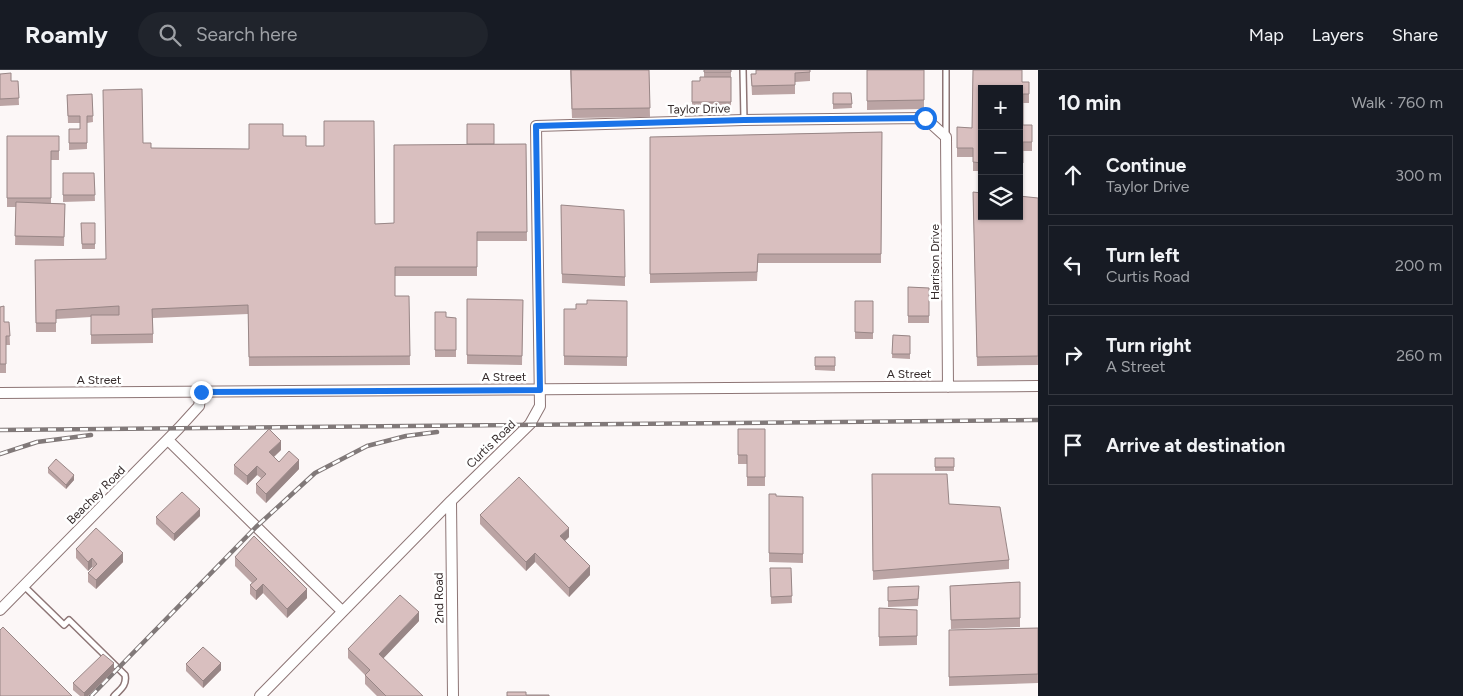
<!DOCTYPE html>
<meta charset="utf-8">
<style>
:root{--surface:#171b24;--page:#20242c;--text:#f1f3f6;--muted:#9ea1a6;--line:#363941}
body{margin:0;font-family:Figtree,sans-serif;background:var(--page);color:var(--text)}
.controls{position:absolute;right:15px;top:15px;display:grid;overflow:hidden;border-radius:0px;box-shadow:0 1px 4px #0004}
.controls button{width:45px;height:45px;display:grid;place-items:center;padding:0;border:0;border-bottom:1px solid var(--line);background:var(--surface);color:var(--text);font:25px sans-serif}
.stop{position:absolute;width:15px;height:15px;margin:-11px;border:4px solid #1a73e8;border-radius:50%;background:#fff}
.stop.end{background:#1a73e8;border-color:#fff;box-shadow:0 1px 5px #0008}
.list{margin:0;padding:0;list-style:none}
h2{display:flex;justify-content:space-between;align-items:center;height:65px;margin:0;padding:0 20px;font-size:21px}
h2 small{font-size:16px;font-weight:400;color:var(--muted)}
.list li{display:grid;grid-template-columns:32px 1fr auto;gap:15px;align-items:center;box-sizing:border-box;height:80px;margin:0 10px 10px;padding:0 10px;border:1px solid var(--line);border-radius:0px}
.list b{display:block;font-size:19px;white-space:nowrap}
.list p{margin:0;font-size:16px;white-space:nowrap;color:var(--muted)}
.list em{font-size:16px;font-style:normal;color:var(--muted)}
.icon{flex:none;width:28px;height:28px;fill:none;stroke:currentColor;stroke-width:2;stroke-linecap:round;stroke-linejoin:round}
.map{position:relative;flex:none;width:1038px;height:626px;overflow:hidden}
header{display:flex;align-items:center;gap:30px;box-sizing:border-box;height:70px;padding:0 25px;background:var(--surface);border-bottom:1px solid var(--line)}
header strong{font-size:24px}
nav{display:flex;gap:28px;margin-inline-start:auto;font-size:18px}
.search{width:350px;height:45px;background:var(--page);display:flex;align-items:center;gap:12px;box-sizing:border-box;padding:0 18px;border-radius:28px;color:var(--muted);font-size:19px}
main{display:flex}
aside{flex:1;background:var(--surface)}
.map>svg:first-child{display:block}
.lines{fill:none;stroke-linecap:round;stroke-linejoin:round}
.service-casing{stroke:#8d7575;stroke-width:8}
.minor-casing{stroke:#8d7575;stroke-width:12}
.service{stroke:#fff;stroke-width:5}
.minor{stroke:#fff;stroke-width:10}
.rail-casing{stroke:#817979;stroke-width:4.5}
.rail{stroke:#fff;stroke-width:2.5;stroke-dasharray:8;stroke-linecap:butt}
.wall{fill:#bba4a4}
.shaded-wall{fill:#988686}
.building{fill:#d9bfbf;stroke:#988686}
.route{stroke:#1a73e8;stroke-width:6}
.labels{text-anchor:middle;stroke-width:5;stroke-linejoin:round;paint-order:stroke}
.street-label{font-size:12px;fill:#352b2b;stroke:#fff}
</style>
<header>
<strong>Roamly</strong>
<div class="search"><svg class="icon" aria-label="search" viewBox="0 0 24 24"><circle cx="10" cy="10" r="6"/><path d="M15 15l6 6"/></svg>Search here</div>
<nav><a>Map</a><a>Layers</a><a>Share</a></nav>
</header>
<main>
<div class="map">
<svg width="1038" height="626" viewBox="0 0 1038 626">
<rect width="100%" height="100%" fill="#fcf7f7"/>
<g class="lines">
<g class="service-casing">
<path id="service" d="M743 0 744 50
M946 67V0
M24 516 64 555 69 550 125 605C127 615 121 619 114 626"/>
</g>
<g class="minor-casing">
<path id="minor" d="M0 323 1038 316
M168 370 342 541
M451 431 453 626
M0 540 179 358 199 336 201 322
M260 626 451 431 530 354 540 336 536 56 744 50 925 48 946 67 948 317"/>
</g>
<use href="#service" class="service"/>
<use href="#minor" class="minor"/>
<g class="rail-casing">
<path id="rail" d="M0 360 1038 350
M0 384 37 372 91 365
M91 626 256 457 315 403 367 376 406 366 437 362"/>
</g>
<use href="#rail" class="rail"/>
</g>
<path class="wall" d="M570 0H649L650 47 572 48Z
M704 0H731V39H692V11H700L704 7Z
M810 0V11L795 12V24L752 25 751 4Z
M867 0H924V39L867 40Z
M973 0H1022V12H1029V33H1023V55H1032V81H1023V102H1019V19H982V101H973V87H957V57L972 58Z
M0 4 11 11H18L19 35 0 36Z
M833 23H851L852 38 833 39Z
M92 24 93 52 87 53V79L69 80V59H80V53H68L67 25Z
M882 62 881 193H758L757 211 650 213V67Z
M7 66H59V90H51V133L65 134 64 176 15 175 16 137H7Z
M283 66 306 76 375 154 394 153 494 74H526L527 171H477V206H395V226H409L410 295 249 296 248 244 153 248V273L91 274V247L56 249V262H36L35 190 106 189 143 73 151 78 249 79Z
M63 103H94L95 131 63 132Z
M973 122 1038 128V295L977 296Z
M561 135 625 207V216L562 213Z
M81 153H95V179H82Z
M908 217 929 218V253H908Z
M467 229 523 230 522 295 467 294Z
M627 231V296L564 295V239H576L587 234Z
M855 231H873V269H855Z
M0 237 4 252H9L10 275H6V303H0Z
M435 242 446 247 456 248V287H435Z
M893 265 910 266V289L892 288Z
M815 287H835V301L815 300Z
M738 359H765V416H747V394H738Z
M281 380 274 387 279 392 299 399 266 433 256 423V414L261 408 257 405 247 415 234 404V395Z
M935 388H954V401H935Z
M48 398 74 410 66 419 48 403Z
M872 404 949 434 1009 490V499L873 510Z
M769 424 776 426 803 427V493L769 492Z
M480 445 569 467 565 471 590 505 569 527 535 492 526 501 480 454Z
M200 446 174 471 156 454V447Z
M76 479 123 492 96 519 88 512V503L93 498 92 497 88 501 76 488Z
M235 487 307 528 287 548 263 523 256 530 250 524V515L252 513 235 496Z
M770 498H791L792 533 771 534Z
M1020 512V557L951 559 950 516Z
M919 516 918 536 888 537V517Z
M917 540V575L879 576V567Z
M419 551 383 588 423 626H377L365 614V605L348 588V579Z
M1038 558V613L949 616V560Z
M186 594 221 600 203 618 186 601Z
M114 600 88 626H80L73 620V613Z"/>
<path class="shaded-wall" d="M281 371V380L269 391V382Z
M299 390V399L266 433V424Z
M257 396V405L247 415V406Z
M74 405V410L66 419V415Z
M200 439V446L174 471V464Z
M569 458V467L560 475V466Z
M123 483V492L96 519V510Z
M535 483V492L526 501V492Z
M92 488V497L88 501V492Z
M590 496V505L569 527V518Z
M263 514V523L256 530V521Z
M307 519V528L287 548V539Z
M419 542V551L379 593V584Z
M114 593V600L88 626H84V623Z
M221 593V600L203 618V611Z"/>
<path class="building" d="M571 0H649L650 38 572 39Z
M704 0H731V2H704Z
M756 0H810V2L795 3V15L752 16 751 4H756Z
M867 0H924V30L867 31Z
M973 0H1022V12H1029V24H1023V55H1032V72H1023V93H1019V19H982V93L973 92V78H957V57L972 58Z
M11 3V11H18L19 28 0 29V4Z
M700 7H731V32H692V11H700Z
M142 19 143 73H151V78L249 79V54H283V66H306V76H324V51H374L375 154 394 153V75L526 74 527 162H477V197H395V226H409L410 286 249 287 248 235 152 239 153 264 91 265V245H119V236L56 240V253H36L35 190 106 189 103 20Z
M833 23H851L852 34H833Z
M92 24 93 46H87V73H69V59H80V46H68L67 25Z
M467 54H494V74H467Z
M882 62 881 184H758L757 202 650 204V67Z
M7 66H59V81H51V128H7Z
M63 103H94L95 125H63Z
M973 122 982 123V146H1019V126L1038 128V286L977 287Z
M16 132 65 134 64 167 15 166Z
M561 135 624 140 625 207 562 204Z
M81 153H95V174H82Z
M908 217 929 218V246H908Z
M467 229 523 230 522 286 467 285Z
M587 230 627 231V287L564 286V239H576V234H587Z
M855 231H873V263L855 262Z
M4 236V252H9L10 266H6V294H0V237Z
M435 242H446V247L456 248V280H435Z
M893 265 910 266V284H892Z
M815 287H835V296H815Z
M269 359 281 371 269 382 279 392 289 381 299 390 266 424 256 414 266 404 257 396 247 406 234 395Z
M738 359H765V407H747V385H738Z
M935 388H954V397H935Z
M56 389 74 405 66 415 48 398Z
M872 404H947L949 434 1000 437 1009 490 873 501Z
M519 407 569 458 560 466 590 496 569 518 535 483 526 492 480 445Z
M182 422 200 439 174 464 156 447Z
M769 424H776V426L803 427V484L769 483Z
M96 458 123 483 96 510 88 503 97 494 92 488 88 492 76 479Z
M254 466 307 519 287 539 263 514 256 521 250 515 257 509 235 487Z
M770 498H791L792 526 771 527Z
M1020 512V548L951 550 950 516Z
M919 516 918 529 888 531V517Z
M400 525 419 542 379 584 423 626H386L365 605 370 600 348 579Z
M879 538 917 540V566L879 567Z
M3 557 72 626H0V560Z
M1038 558V604L949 607V560Z
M203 577 221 593 203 611 186 594Z
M103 584 114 593 84 623 73 613Z
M507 622H526V625H549V626H507Z"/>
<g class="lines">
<path class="route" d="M201 322 540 320 536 56 744 50 925 48"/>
</g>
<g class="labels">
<g class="street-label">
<text transform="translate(699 39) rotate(-1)" y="4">Taylor Drive</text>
<text transform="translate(935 192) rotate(-90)" y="4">Harrison Drive</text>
<text x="909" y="308">A Street</text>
<text x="504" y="311">A Street</text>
<text x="99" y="314">A Street</text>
<text transform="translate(491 374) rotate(-44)" y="4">Curtis Road</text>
<text transform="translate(96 425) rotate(-45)" y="4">Beachey Road</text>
<text transform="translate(439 528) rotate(-91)" y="4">2nd Road</text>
</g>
</g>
</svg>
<div class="controls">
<button>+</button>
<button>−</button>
<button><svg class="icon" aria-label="layers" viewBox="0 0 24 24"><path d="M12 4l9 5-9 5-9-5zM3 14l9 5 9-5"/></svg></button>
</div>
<div class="stop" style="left:925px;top:48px"></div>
<div class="stop end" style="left:201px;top:322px"></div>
</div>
<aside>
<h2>10 min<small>Walk · 760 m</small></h2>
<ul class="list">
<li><svg class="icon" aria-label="ahead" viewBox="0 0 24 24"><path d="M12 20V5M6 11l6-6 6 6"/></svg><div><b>Continue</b><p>Taylor Drive</p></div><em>300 m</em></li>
<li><svg class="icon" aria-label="left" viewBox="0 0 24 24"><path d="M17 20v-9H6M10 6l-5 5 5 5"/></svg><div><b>Turn left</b><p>Curtis Road</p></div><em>200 m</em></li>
<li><svg class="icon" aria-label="right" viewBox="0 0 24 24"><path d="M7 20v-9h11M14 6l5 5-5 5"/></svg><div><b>Turn right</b><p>A Street</p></div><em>260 m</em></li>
<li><svg class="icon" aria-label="arrive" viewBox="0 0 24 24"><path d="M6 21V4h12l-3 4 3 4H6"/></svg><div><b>Arrive at destination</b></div></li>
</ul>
</aside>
</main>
